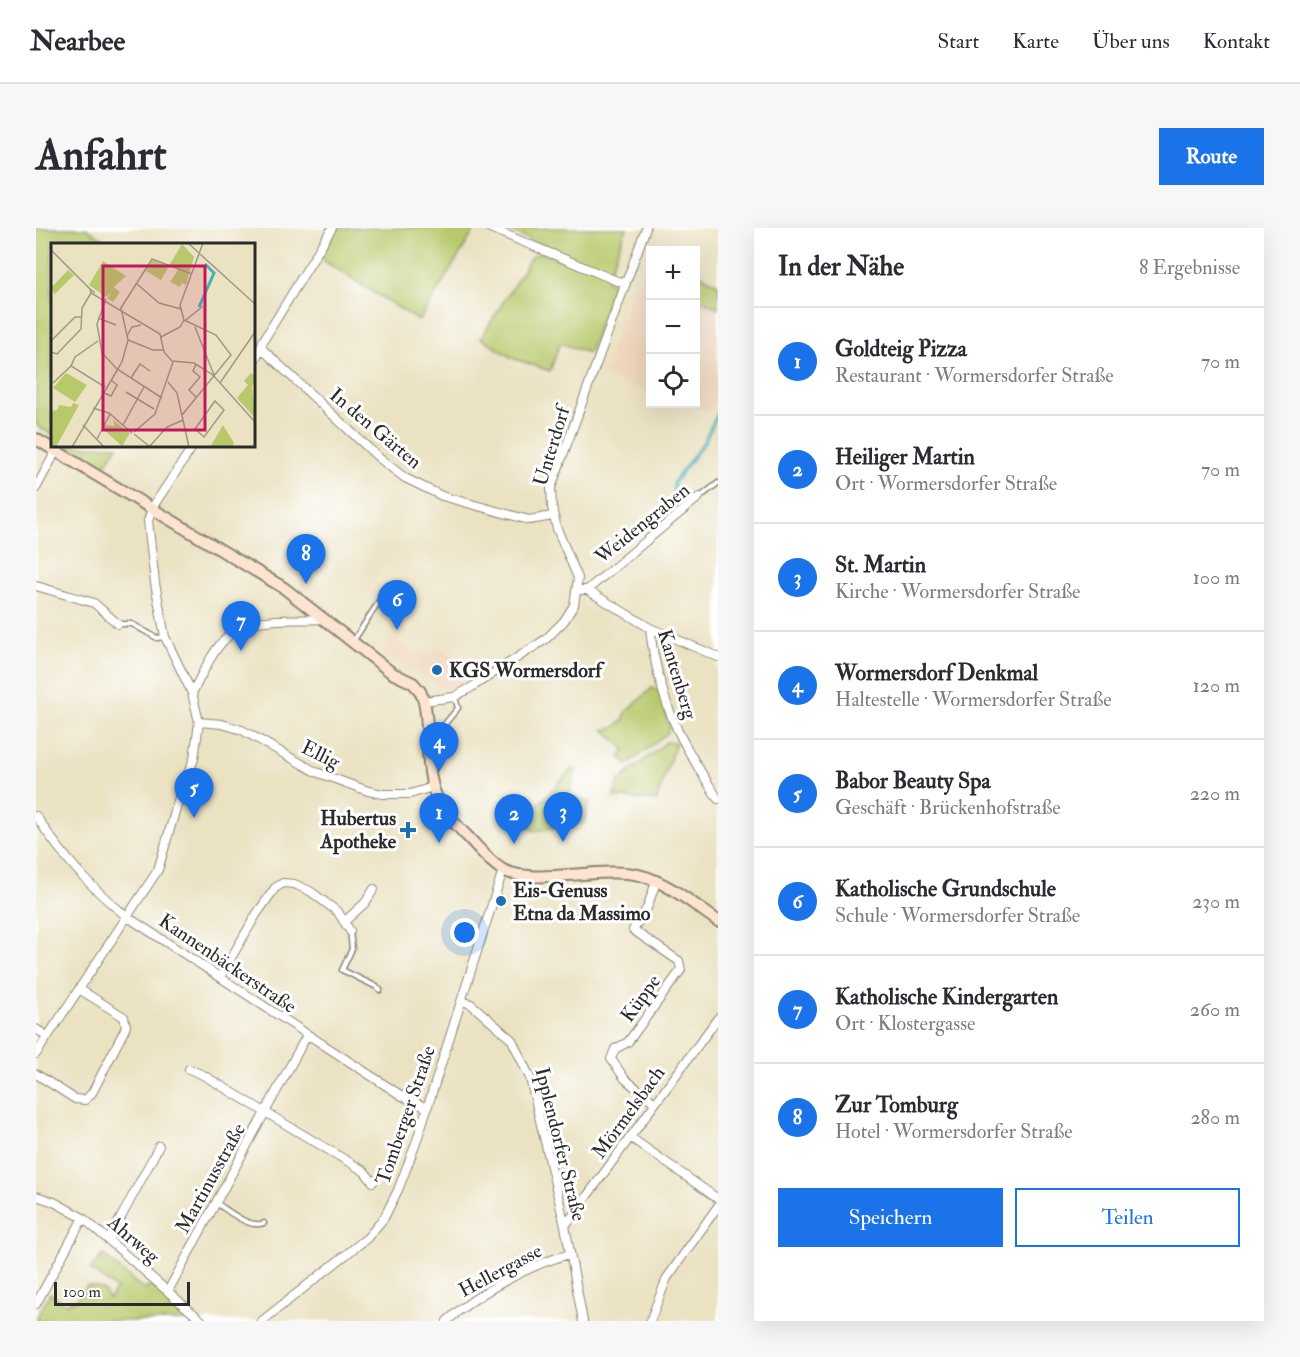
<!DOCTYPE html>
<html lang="de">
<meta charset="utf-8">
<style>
:root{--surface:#fff;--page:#f7f7f7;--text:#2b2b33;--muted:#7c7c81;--line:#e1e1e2;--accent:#1a73e8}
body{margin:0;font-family:"IM FELL Double Pica",serif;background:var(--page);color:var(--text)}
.controls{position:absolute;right:18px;top:18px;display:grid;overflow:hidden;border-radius:0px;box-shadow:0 6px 24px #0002}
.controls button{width:54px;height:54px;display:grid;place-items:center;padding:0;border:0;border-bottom:2px solid var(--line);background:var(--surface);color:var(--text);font:30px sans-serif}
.scale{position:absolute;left:18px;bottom:15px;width:136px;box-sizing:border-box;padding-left:6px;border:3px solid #2b2b2b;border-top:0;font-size:16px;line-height:21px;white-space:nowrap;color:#2b2b2b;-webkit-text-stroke:4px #fff;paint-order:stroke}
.you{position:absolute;left:429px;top:705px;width:21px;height:21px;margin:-15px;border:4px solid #fff;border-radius:50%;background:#1a73e8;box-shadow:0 0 0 9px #1a73e833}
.badge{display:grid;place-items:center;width:39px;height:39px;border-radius:50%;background:var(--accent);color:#fff;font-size:20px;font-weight:700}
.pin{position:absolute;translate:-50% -50px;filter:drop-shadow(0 2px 3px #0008)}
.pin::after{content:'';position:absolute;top:32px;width:21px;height:18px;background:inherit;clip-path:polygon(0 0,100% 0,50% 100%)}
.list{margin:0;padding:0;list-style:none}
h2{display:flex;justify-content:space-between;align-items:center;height:78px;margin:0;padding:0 24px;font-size:26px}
h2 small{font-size:20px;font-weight:400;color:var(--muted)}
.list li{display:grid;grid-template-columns:39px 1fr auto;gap:18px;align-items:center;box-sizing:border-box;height:108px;padding:0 24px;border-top:2px solid var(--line)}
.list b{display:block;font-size:22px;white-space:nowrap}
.list p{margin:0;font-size:20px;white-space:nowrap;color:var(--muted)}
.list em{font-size:20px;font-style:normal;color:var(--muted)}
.actions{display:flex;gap:12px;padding:18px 24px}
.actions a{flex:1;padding:14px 0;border:2px solid var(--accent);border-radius:0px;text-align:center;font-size:21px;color:var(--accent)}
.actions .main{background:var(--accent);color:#fff}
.icon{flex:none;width:33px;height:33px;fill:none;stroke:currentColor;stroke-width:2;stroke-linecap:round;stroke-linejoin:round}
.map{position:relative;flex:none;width:682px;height:1093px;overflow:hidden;border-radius:0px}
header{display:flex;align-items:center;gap:36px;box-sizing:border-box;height:84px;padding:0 30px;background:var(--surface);border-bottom:2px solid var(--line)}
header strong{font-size:28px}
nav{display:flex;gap:33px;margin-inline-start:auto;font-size:21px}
.intro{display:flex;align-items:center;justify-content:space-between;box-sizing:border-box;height:144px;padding:0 36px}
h1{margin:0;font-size:42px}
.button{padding:15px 27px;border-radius:0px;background:var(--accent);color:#fff;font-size:21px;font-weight:700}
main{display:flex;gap:36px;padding:0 36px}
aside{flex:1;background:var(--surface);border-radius:0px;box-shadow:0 6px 24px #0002}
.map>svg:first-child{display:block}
.built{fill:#efd6bb}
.green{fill:#b8c96c;stroke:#727a4c;stroke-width:1.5}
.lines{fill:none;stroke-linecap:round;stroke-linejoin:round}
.stream{stroke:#43b3b9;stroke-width:3}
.service-casing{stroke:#8b8676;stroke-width:7}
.minor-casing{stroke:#8b8676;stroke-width:10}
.secondary-casing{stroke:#8b8676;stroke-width:14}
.service{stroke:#fff;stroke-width:4}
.minor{stroke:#fff;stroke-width:8}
.secondary{stroke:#fde4d0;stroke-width:10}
.poi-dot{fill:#1f6fb2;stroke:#fff;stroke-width:2}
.labels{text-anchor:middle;stroke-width:6;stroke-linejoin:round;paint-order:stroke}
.street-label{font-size:20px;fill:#2b2b2b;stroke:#fff}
.poi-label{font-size:20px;font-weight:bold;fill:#2b2b2b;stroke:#fff;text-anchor:start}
.inset-river{fill:none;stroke:#43b3b9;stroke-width:3}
.inset-road{fill:none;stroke:#9e9986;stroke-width:1.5}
.view{fill:#c2185b;fill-opacity:0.15;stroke:#c2185b;stroke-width:3}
.inset-edge{fill:none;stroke:#2b2b2b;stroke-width:3}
</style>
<header>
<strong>Nearbee</strong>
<nav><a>Start</a><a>Karte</a><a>Über uns</a><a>Kontakt</a></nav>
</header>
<div class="intro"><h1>Anfahrt</h1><a class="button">Route</a></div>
<main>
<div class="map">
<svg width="682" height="1093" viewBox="0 0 682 1093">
<rect width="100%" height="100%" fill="#fff"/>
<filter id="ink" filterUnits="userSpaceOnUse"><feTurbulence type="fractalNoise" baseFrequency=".0167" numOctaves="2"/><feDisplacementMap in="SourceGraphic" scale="12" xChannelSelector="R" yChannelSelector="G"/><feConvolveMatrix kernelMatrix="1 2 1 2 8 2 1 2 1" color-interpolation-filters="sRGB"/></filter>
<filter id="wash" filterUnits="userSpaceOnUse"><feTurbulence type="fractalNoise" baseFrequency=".008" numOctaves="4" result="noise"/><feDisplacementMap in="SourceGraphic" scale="24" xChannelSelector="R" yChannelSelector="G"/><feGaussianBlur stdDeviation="1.35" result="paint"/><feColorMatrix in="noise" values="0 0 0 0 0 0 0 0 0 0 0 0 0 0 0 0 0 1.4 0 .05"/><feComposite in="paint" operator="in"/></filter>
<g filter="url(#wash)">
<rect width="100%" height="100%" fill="#ebe2c2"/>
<path class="built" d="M610 43 614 45V164L565 147 598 58 601 57Z
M660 69 682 80V168L675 184 648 176H660Z
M356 408 382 425 384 422 393 428 397 424 409 421 433 450 418 460 403 458 346 425Z"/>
<path class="green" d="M0 0H50L74 16H16V207L0 197Z
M299 0H440L383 93 288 33 285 22Z
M466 0H591L570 52 578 55 553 125 524 115 514 143 476 130 445 110 496 28 506 25 523 32 525 25Z
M660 44 682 56V80L660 69Z
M29 218H82L67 240Z
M616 460 624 464 634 499 631 505 591 537 584 529 589 522 568 501 577 500 587 493 590 484Z
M630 514H640L620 573 578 569 583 553Z
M536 541 540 542 533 567 537 568 528 598 498 603 487 593Z
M541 570 554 574 548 595 531 598Z
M67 1027 108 1062 116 1057 156 1093H2L0 1091 14 1065 27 1075 31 1076 35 1072 38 1074 51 1058C62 1058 68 1061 73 1071L80 1061 54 1042Z"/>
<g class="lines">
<path class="stream" d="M637 277 638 254 668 214 682 185"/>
</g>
</g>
<g filter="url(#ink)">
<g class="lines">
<g class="service-casing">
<path id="service" d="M664 269 682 255
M82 396H96L121 410 128 409
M318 412 353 358
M397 507 403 503 422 480 419 469
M314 703 316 721 306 742 341 759 344 762
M180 975C193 983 213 1001 228 995"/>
</g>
<g class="minor-casing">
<path id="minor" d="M454 0 581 53 590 54
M225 120 343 230 369 250 406 268 493 292 517 288
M218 133 225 120 227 113 296 0
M0 260 20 223
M0 358 58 375 82 396
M542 362H551L614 400 682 429
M551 362 663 269
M614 400C617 432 628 474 642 503 653 526 668 549 682 571
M156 465C166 447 176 423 191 409 216 386 256 393 287 391
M388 473 418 469 436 459 510 411 528 393 538 377 542 350 521 301 516 279 515 260 610 0
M163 494 186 496 206 502 280 544 332 563 347 566H374L397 559
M0 588C28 630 51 656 90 688L366 868 391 880
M308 694 329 675 338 661
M184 749 220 687 239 660 247 655 258 656 274 663 302 684 314 703
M426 773 435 776 476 812 494 850 529 998 547 1093
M0 801 11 808
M0 826 122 642 145 563 158 531 163 494 156 465 129 409 119 355 112 293 116 280 157 218
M153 841 167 847 328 943 337 954
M0 846 39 871 49 872 56 865 88 803 90 798 88 789 43 761
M619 875 589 851 575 831 579 821 592 814 645 742 643 733 597 702 611 680 620 654
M594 909 682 971
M0 968 18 974 47 990 166 1093
M529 998 682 790
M73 1012 123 918
M132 1063 271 807
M0 1076 47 990
M226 1093 331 1010 348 990 362 962 380 915 467 642
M411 1093C441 1065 495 1036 534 1026
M614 1093 631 1050 682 978"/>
</g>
<g class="secondary-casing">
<path id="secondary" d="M0 211 248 360 356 445 377 455 384 463 388 473C394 501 389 532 397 559 402 578 417 594 431 608 442 619 453 634 467 642 498 658 564 638 603 647 632 654 658 677 682 693"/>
</g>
<use href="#service" class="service"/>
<use href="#minor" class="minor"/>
<use href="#secondary" class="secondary"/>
</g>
</g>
<g class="poi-dot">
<circle cx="401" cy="442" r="6"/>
<path d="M369 593h6v6h6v6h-6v6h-6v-6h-6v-6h6z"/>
<circle cx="465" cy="673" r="6"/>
</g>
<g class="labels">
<g class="street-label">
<text transform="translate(340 200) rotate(40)" y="7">In den Gärten</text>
<text transform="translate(515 218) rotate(-73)" y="7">Unterdorf</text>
<text transform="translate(606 295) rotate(-39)" y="7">Weidengraben</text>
<text transform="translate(642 446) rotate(73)" y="7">Kantenberg</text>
<text transform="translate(285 526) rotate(26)" y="7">Ellig</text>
<text transform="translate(192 735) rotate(34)" y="7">Kannenbäckerstraße</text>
<text transform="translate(604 770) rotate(-54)" y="7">Küppe</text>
<text transform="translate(592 884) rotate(-54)" y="7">Mörmelsbach</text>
<text transform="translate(369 887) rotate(-71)" y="7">Tomberger Straße</text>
<text transform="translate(525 916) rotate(76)" y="7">Ipplendorfer Straße</text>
<text transform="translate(174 950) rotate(-61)" y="7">Martinusstraße</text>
<text transform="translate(98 1011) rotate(41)" y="7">Ahrweg</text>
<text transform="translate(464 1042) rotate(-28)" y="7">Hellergasse</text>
</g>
<g class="poi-label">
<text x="413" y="449">KGS Wormersdorf</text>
<text x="360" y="597" text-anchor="end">Hubertus<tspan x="360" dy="23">Apotheke</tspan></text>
<text x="477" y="669">Eis-Genuss<tspan x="477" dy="23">Etna da Massimo</tspan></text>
</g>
</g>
<g transform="translate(15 15)">
<rect width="204" height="204" fill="#ebe2c2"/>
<path d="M131 1 143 14 135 42 131 40 129 44 119 39 127 27 119 21ZM101 17 118 23 110 37 95 28ZM52 18 75 33 63 44 69 49 62 59 56 55 61 49 55 54 38 42ZM17 27 23 32 4 51 0 45ZM15 130 36 142 24 159 2 145ZM200 130 204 134 201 144 204 175 186 155 197 142 193 138ZM22 160 28 162 5 204H0V168L6 167 8 162 20 164ZM62 177 79 190 71 203 52 186 54 182 64 183ZM172 182 183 200 181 204H159Z" fill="#b8c96c"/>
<path class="inset-river" d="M148 64 163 30 154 21"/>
<path class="inset-road" d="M137 0 204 61M0 7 39 46M86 41 108 60 130 66M44 50 39 46 40 50 109 91 113 109 121 118 143 120 162 132 204 179M55 56 46 81 51 110 66 126 111 155M47 75 65 82M133 77 129 62 152 0M135 77 152 63M144 84 163 132M76 93 81 84 90 82M110 94 129 84 133 77M77 97 102 107H112M0 98 24 74H30M47 98 24 114 20 123 54 144M0 109 6 111 30 86 31 65 40 50M80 135 89 121 99 128M117 139 126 150 138 204M2 140 20 123M169 140 204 89M51 149 60 153 66 142 60 137M75 149 103 166M145 154 138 147 149 134 142 128 145 121M164 158 173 167 153 194 144 186ZM42 165 58 170 81 190M131 172 180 112 165 92 133 77M32 182 53 204M72 182 93 144M83 189 104 171 122 119M83 191 98 203M46 196 59 171M21 204 71 119 77 97 70 65 101 16 141 31M98 204 116 184 132 177"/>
<path class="view" d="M52 23H154V187H52Z"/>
<rect width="204" height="204" class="inset-edge"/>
</g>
</svg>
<div class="controls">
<button>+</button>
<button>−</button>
<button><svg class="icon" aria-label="locate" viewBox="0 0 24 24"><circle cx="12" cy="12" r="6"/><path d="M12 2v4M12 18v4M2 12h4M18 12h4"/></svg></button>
</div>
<div class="scale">100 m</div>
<div class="you"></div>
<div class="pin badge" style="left:403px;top:615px">1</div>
<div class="pin badge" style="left:478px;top:616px">2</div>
<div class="pin badge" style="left:527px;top:614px">3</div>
<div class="pin badge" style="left:403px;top:544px">4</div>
<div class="pin badge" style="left:158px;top:590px">5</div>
<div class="pin badge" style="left:361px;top:402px">6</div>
<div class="pin badge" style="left:205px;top:423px">7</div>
<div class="pin badge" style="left:270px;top:356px">8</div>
</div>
<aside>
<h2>In der Nähe<small>8 Ergebnisse</small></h2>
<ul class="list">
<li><span class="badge">1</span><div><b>Goldteig Pizza</b><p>Restaurant · Wormersdorfer Straße</p></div><em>70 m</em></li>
<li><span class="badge">2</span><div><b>Heiliger Martin</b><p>Ort · Wormersdorfer Straße</p></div><em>70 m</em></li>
<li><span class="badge">3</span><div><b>St. Martin</b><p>Kirche · Wormersdorfer Straße</p></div><em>100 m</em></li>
<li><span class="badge">4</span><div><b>Wormersdorf Denkmal</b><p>Haltestelle · Wormersdorfer Straße</p></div><em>120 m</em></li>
<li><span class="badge">5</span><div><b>Babor Beauty Spa</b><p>Geschäft · Brückenhofstraße</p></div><em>220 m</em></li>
<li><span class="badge">6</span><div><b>Katholische Grundschule</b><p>Schule · Wormersdorfer Straße</p></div><em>230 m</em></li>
<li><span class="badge">7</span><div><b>Katholische Kindergarten</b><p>Ort · Klostergasse</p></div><em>260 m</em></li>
<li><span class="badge">8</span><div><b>Zur Tomburg</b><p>Hotel · Wormersdorfer Straße</p></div><em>280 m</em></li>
</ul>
<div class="actions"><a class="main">Speichern</a><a>Teilen</a></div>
</aside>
</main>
